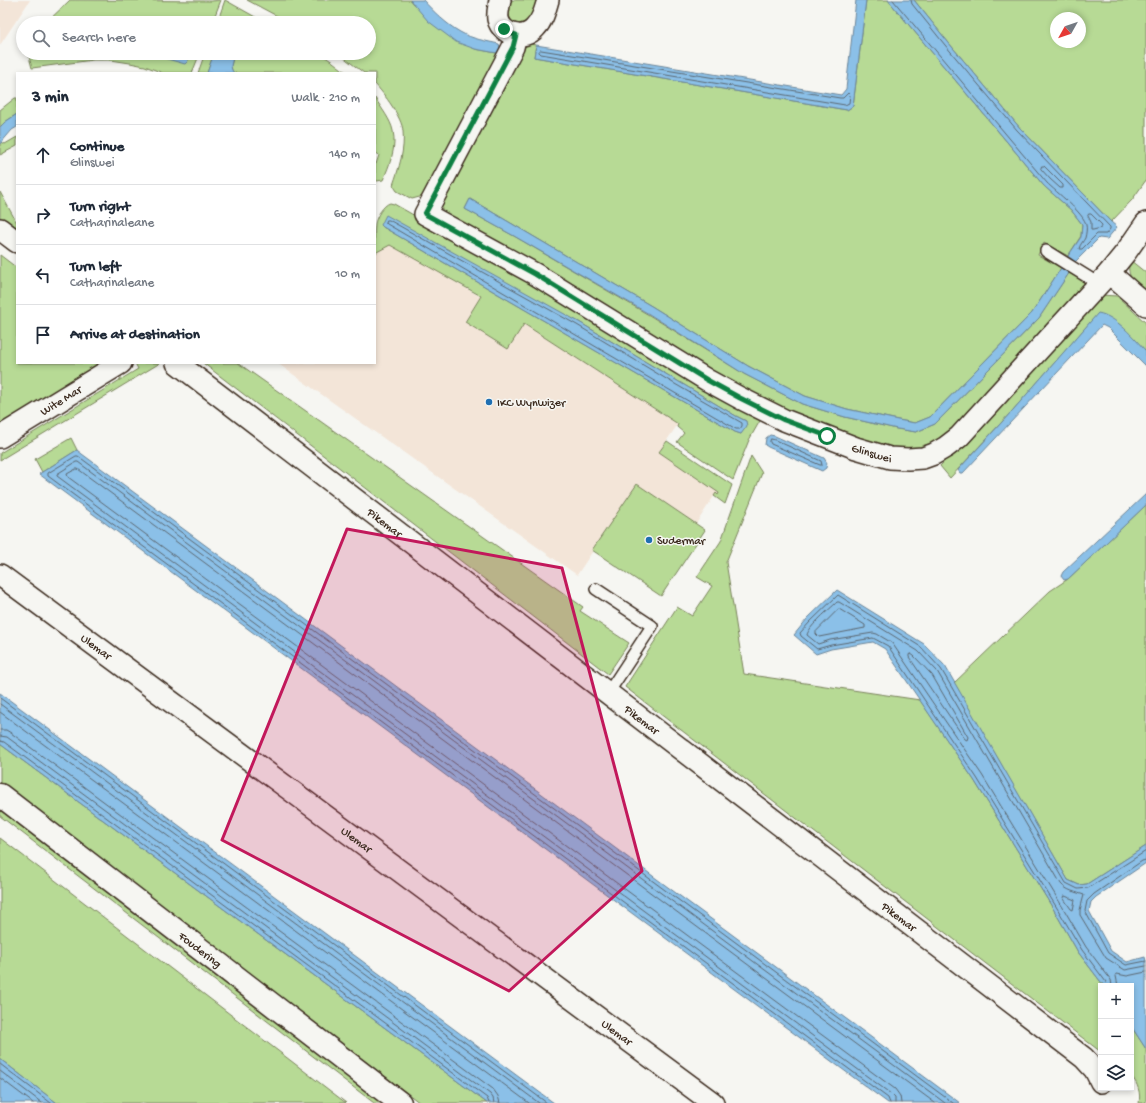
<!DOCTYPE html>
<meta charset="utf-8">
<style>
:root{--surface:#fff;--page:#f6f6f7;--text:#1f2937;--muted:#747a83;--line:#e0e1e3}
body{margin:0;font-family:"Gochi Hand",sans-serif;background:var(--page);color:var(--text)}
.controls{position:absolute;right:12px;bottom:12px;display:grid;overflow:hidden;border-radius:0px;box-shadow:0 2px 6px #0003}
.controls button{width:36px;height:36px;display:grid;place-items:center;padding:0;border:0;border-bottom:1px solid var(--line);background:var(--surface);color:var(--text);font:20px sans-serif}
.compass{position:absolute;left:1050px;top:12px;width:36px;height:36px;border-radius:50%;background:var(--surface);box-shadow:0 2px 6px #0003;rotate:230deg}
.stop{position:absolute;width:12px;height:12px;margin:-9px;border:3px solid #0b8043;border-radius:50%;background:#fff}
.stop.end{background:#0b8043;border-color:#fff;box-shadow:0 1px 4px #0008}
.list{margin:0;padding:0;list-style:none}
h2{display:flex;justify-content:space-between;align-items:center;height:52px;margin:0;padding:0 16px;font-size:17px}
h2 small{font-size:13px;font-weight:400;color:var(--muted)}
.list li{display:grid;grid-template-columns:26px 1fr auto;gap:12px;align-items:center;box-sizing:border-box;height:60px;padding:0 16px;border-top:1px solid var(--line)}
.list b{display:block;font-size:15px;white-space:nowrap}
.list p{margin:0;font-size:13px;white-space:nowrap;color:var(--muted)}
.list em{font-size:13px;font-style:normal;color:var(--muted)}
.icon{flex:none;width:22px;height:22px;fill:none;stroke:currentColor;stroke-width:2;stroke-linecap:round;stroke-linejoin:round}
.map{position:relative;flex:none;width:1146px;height:1103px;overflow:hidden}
.search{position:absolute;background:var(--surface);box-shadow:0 2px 6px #0003;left:16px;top:16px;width:360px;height:44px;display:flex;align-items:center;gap:10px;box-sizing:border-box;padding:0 14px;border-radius:22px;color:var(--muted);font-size:15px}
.panel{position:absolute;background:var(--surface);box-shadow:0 2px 6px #0003;left:16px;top:72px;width:360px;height:292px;border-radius:0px}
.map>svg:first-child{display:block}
.built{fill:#f3e5d8}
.green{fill:#b7da95;stroke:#79825a;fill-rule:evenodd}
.water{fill:#8bc0e8;stroke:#6b8497}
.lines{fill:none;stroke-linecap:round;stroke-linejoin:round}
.shore{stroke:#5b666f;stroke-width:1}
.lane-casing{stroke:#3b2a1e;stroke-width:14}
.street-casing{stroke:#3b2a1e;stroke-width:24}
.secondary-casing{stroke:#3b2a1e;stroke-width:25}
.lane{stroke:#f6f6f2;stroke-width:11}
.street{stroke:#f6f6f2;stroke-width:21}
.secondary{stroke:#f6f6f2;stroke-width:22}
.route{stroke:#0b8043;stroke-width:5}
.marked{fill:#c2185b;fill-opacity:0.2;stroke:#c2185b;stroke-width:3;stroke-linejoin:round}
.poi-dot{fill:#1f6fb2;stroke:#f6f6f2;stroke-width:1.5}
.labels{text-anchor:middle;stroke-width:3;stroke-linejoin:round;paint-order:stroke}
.street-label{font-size:12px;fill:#3b2a1e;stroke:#f6f6f2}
.poi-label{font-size:12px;fill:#3b2a1e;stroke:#f6f6f2;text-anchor:start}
</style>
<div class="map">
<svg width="1146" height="1103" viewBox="0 0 1146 1103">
<rect width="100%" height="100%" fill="#f6f6f2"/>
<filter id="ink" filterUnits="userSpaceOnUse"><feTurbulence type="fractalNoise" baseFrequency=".025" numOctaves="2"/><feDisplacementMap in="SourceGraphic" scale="8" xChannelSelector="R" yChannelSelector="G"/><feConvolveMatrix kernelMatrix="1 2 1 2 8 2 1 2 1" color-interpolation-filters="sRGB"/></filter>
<g filter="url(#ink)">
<path class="built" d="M0 0H30L0 45Z
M390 244 481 297 465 322 507 348 524 324 678 424 659 452 720 493 718 495 716 493 696 524 637 484 577 575 277 363H375V253Z"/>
<path class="green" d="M70 0 211 1 221 0 212 23H46Z
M225 0 266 23H240L234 18 228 17 226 23H217Z
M247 0H410L412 3 475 49 502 54 427 195 412 199 397 191 393 185C399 168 405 150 403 131 402 117 384 94 375 84V73H364L338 53H369V23H290Z
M512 0H536C534 16 534 16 522 26L512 24C508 15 508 9 512 0Z
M866 0H888L1044 186 1071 210 1082 224 1081 236 1068 256 1044 243 1038 255 1061 268 1032 313 930 417 915 423 898 420 847 409 805 396 748 366 653 307 470 199 465 209 514 236 649 315 744 374 802 404 845 417 897 429 916 432 935 424 1039 318 1069 273 1089 284 951 431 927 447 912 449 890 448 846 434 770 406 444 216 440 201 524 43 536 45 534 57 847 110 853 106Z
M914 0H1146V180L1132 200 1111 222 1020 128 948 42ZM1056 18H1080V42H1056Z
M28 53H38C43 57 49 54 54 53H146L157 55H188L184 53H200L192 73H163L145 66 130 63 111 60H93L32 68Z
M205 53H214L207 73H198Z
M234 53H319L333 62 347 73H234L232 71 231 66Z
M15 98H17V114L5 122 0 127V110Z
M375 98C381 108 391 120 393 131 397 148 389 166 383 180L377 181 375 180V163L376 164 379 155 375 152Z
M17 137V146L0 155V144L2 142 5 144Z
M0 192 17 223V233L0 220Z
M390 203 394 204 542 288 761 419 749 440 733 480 677 442 684 433 677 427 678 424 524 324 508 349 465 322 481 296 390 245 375 253C375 244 374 233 375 224 376 217 383 205 390 203ZM383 227 579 322 736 416 746 421 741 434 735 432Z
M0 255 17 268V363H109L3 427 0 422Z
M1130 260 1146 273V297C1136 285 1125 277 1130 260Z
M1100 295 1117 296 1146 323V351L1118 323 1094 318 1013 410 950 478 940 466Z
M135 363H160L0 460V453L138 369Z
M203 363H238L583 607 580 611 629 643 608 674Z
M71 438 77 450 42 472 35 459Z
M667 441 732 485 725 504 714 496 716 493 718 495 719 493 659 452Z
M751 456 762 473 726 562 744 674 920 700 974 780 1054 910 1078 952 1104 986H1101V1052L625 687 677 607 692 616 712 586 697 577 721 541Z
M637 484 705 530 661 596 592 550Z
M1146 505V846L1087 884 1079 885 1068 880 954 683 1050 591 1068 579Z
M0 744 487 1103H420L0 782Z
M0 810 194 959 382 1103H374L0 816Z
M0 838 346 1103H57L0 1059Z
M1131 1026 1146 1049V1103H1139C1141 1094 1138 1083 1131 1076Z"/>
<path class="water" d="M410 0H423C434 12 446 24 460 32 472 39 486 41 499 44L502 54 475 49 456 42 428 21Z
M856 0H866L853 106 847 110 534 57 536 45 841 95 846 89Z
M888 0H914L948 42 1020 128 1111 222 1117 227 1107 239 1099 238 1075 262 1068 256 1081 237 1082 224 1071 210 1044 186Z
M146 53H184L188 55V61L185 64Z
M214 53H234L231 66 232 70 234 73H207Z
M17 114V127L12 130 0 144V127L5 122Z
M470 199 653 307 748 366 805 396 847 409 898 420 915 423 930 417 1032 313 1061 268 1069 273 1039 318 935 424 916 432 897 429 845 417 802 404 744 374 649 314 514 236 465 209Z
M386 215 579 322 736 416 746 421 747 426 741 434 735 432 383 227 381 225Z
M1098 313C1116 316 1134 338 1146 351V366L1108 328 1102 325 963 473H960L958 470 1013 410Z
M770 435 775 436 824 458 827 463 826 468 822 471 768 447 765 445 766 438Z
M77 450 82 454 960 1103H888L39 474Z
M1146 494V505L1068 579 1064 580 1061 576 1063 572Z
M837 590 924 644 945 666 1068 880 1079 885 1087 884 1146 846V863L1096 897 1091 902 1089 911 1111 951 1127 962 1145 957 1146 961V1049L1131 1026V986H1104L1078 952 1054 910 974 780 885 649 873 642 831 649 816 654 794 635 807 619Z
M0 693 554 1103H487L0 744Z
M0 1059 57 1103H0Z"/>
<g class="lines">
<path class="shore" d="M893 0 1047 183C1055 191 1085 214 1086 225 1087 228 1086 234 1085 238 1083 242 1080 244 1079 249H1082L1097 234H1106L1110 229V227L1017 130 945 45 912 4 911 0
M541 50 840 98H843L848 93 850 95 849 103 845 105 541 54 539 52Z
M1042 166H1044L1063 185V188H1060L1050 179 1041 169Z
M1089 214H1091L1102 225 1101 228 1093 230H1091V222L1088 216Z
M387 220H389L577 325 668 380 742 423V426L740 429H736L387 224 386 223Z
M771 439 775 440 821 461 822 465H820L771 444 770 442Z
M839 609 865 625V628L819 637 816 634V632Z
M911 654 914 656 932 675 968 737 967 740 965 739 909 657V655Z
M0 698 547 1103
M0 704 539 1103
M0 712 529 1103
M0 730H6L11 733 493 1089 498 1096 500 1103
M0 736 7 737 490 1094 493 1098 494 1103
M0 741 4 742 487 1098 489 1103
M1146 860 1142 861 1094 894 1087 901 1085 911 1108 953 1126 965 1146 961
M1065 896 1075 900 1073 910 1071 909 1064 899Z
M1107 986 1106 982 1082 950 1057 908 977 778 888 646 873 638 831 645 817 649 801 636 800 633 810 622 838 595 921 647 941 669 1066 883 1078 889 1088 888 1146 851
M1112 986 1111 980 1086 947 1062 906 982 775 892 643 877 634 873 633 830 640 818 644 807 635C809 626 830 609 837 602H839L918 651 937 671 1061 884C1067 891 1076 892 1084 895L1080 910V915L1106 958 1125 970 1146 966
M1118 986 1116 976 1117 974 1127 976 1146 972
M0 1064 51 1103
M0 1071 42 1103
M0 1078 33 1103
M890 1103 888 1098 48 476V473L76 456H78L953 1103
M895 1103V1098L891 1094 57 476V474L76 462H78L945 1103
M901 1103 900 1096 895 1089 68 477 67 474 76 469H78L935 1103"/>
<g class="lane-casing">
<path id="lane" d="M1046 251 1099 284
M596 589 652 626 608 693"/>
</g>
<g class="street-casing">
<g id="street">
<path d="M500 0C499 6 497 13 498 19 502 35 524 41 535 28 543 20 545 10 548 0"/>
<path id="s1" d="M516 35 513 47 425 214 535 274 707 380 740 398 784 420 856 448 890 458 908 459 923 458 934 454 946 447 959 437 1109 273 1126 252 1146 223"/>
<path d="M0 229 17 242"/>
<path d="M1109 273 1146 305"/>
<path id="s2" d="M177 363 1084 1058 1095 1070 1101 1082"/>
<path id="s3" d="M0 437 121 363"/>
<path id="s4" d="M0 575 713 1103"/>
</g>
</g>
<g class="secondary-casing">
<g id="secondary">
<path id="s5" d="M0 795 400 1103"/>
</g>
</g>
<use href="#lane" class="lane"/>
<use href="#street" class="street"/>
<use href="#secondary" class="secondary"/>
</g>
</g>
<g class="lines" filter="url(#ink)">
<path class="route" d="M504 29 509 33 516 35 513 47 425 214 535 274 707 380 740 398 784 420 827 436"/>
</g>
<path class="marked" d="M347 529 562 568 642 871 509 991 222 840Z"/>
<g class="poi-dot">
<circle cx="489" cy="402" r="4"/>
<circle cx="649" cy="540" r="4"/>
</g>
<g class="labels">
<g class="street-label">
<text dy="4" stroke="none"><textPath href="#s3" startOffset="71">Wite Mar</textPath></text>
<text dy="4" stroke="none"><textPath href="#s1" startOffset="709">Glinswei</textPath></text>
<text dy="4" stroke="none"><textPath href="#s2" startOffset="262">Pikemar</textPath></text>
<text dy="4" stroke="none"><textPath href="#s4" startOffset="120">Ulemar</textPath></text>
<text dy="4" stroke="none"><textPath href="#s2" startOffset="586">Pikemar</textPath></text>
<text dy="4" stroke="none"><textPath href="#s4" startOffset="444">Ulemar</textPath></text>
<text dy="4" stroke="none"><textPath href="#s2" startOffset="910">Pikemar</textPath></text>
<text dy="4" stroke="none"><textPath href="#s5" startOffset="253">Foudering</textPath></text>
<text dy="4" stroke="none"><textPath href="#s4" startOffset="768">Ulemar</textPath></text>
</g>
<g class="poi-label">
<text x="497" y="406">IKC Wynwizer</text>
<text x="657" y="544">Sudermar</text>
</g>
</g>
</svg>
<div class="controls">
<button>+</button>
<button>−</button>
<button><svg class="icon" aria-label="layers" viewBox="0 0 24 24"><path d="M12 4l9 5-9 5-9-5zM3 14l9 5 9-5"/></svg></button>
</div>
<svg class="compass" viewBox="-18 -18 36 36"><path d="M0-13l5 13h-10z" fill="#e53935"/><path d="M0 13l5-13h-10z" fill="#747a83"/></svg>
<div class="stop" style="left:827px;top:436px"></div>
<div class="stop end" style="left:504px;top:29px"></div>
<div class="search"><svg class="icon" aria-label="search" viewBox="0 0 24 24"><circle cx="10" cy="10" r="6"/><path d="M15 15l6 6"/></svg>Search here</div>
<section class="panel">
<h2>3 min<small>Walk · 210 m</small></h2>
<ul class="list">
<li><svg class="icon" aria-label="ahead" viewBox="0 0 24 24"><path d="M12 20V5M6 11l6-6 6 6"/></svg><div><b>Continue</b><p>Glinswei</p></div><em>140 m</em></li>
<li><svg class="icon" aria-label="right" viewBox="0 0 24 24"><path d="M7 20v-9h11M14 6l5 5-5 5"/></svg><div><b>Turn right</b><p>Catharinaleane</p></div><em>60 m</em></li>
<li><svg class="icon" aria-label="left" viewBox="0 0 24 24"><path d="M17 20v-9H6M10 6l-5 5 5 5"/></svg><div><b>Turn left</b><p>Catharinaleane</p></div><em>10 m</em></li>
<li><svg class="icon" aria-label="arrive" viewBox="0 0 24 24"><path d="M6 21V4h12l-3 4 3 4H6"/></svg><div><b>Arrive at destination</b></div></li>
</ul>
</section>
</div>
